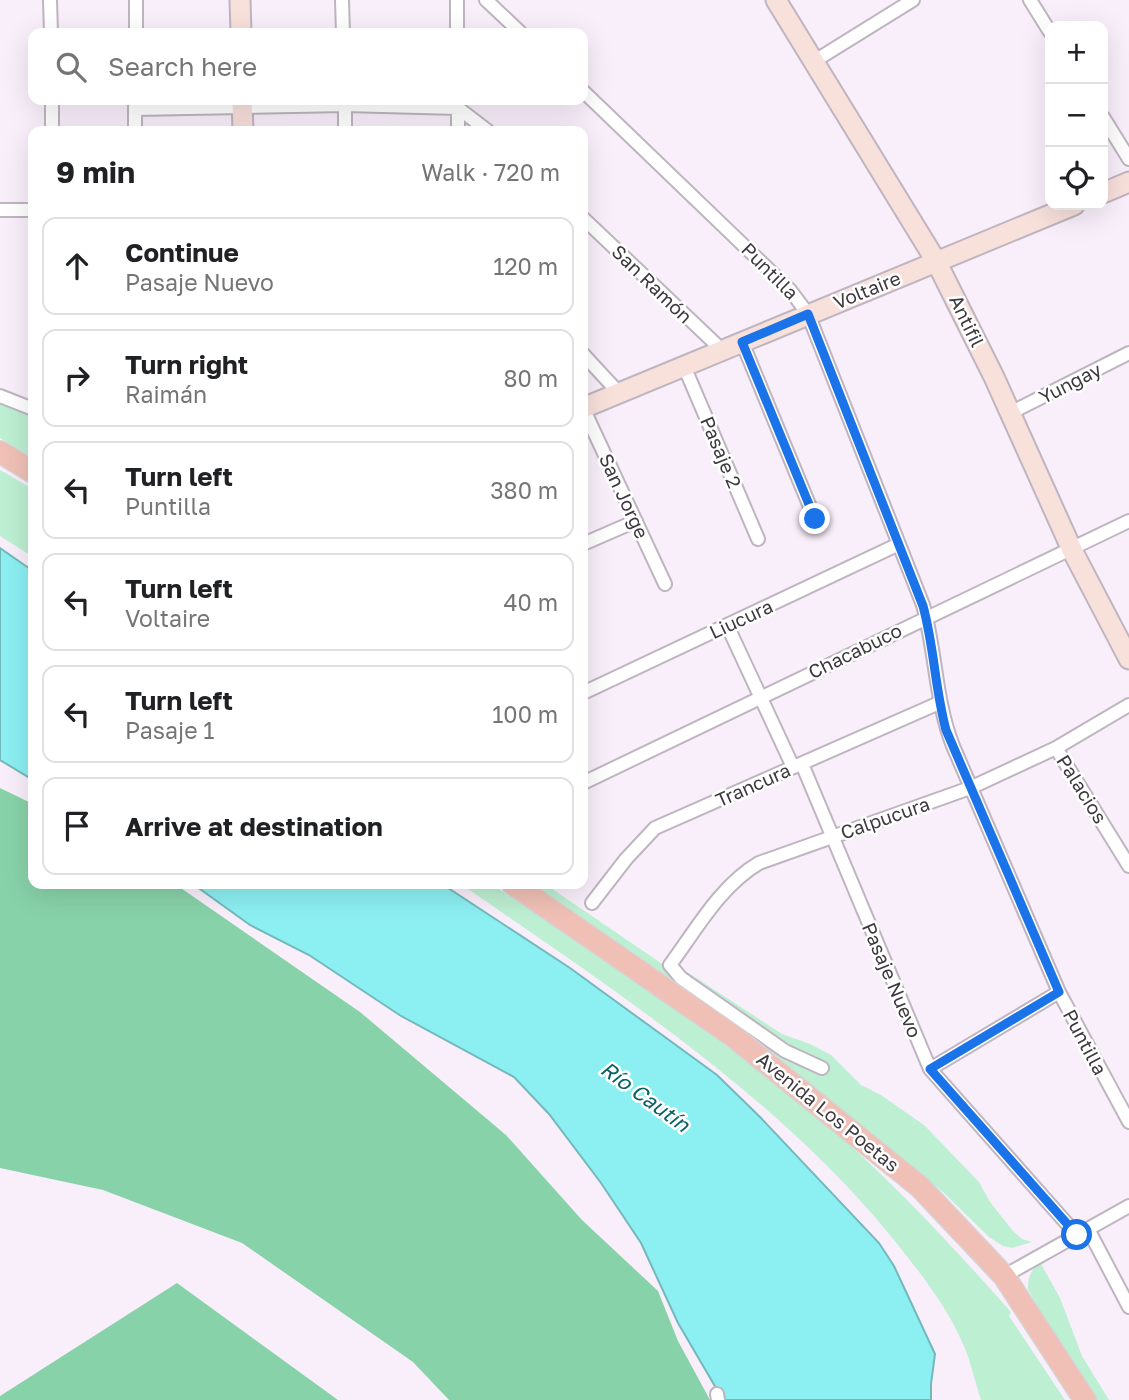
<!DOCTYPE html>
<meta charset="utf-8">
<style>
:root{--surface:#fff;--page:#f6f6f6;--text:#202124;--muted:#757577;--line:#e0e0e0}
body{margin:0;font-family:"Golos Text",sans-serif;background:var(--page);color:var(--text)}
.controls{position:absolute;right:21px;top:21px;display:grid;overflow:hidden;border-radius:14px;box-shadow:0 7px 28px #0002}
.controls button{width:63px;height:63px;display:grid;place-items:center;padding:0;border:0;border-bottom:2px solid var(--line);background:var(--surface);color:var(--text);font:35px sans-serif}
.stop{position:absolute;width:21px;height:21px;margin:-16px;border:5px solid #1a73e8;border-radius:50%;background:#fff}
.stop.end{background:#1a73e8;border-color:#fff;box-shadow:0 2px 7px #0008}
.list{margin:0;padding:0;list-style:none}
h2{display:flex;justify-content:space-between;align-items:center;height:91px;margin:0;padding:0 28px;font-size:30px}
h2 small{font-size:23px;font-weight:400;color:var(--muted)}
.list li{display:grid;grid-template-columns:46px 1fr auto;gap:21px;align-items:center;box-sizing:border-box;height:98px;margin:0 14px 14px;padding:0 14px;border:2px solid var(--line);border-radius:14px}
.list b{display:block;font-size:26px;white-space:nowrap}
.list p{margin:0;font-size:23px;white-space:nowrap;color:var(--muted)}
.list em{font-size:23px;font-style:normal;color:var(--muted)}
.icon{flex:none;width:38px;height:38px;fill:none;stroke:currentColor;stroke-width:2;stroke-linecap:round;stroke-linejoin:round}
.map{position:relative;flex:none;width:1129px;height:1400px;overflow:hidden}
.search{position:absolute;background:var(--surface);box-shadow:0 7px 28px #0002;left:28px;top:28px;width:560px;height:77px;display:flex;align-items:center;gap:18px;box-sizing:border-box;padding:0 24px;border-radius:14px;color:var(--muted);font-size:26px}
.panel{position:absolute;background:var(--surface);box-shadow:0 7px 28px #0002;left:28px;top:126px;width:560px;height:763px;border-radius:14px}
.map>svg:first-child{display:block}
.green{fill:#bdefd2}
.forest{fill:#88d2a9}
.water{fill:#8ceff2;stroke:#74b8bc;stroke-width:2}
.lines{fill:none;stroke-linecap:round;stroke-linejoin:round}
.street-casing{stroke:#bfb5c0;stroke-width:16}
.secondary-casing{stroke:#bfb5c0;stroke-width:23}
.primary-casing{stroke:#d4d3d5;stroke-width:24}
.street{stroke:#fff;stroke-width:12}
.secondary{stroke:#f8e0db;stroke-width:19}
.primary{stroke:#f0c0b6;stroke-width:21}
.route{stroke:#1a73e8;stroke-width:9}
.labels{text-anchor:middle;stroke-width:5;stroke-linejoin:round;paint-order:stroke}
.street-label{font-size:19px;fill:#3d393e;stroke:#fff}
.water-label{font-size:21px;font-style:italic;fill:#096265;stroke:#fff}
</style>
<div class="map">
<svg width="1129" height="1400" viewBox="0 0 1129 1400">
<rect width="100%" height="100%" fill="#f9effb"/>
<path class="green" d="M0 401 33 414V458L0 438Z
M0 470 33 489V557L0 536Z
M461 884H492C608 964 729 1040 836 1133 899 1188 956 1250 1011 1312L1009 1316 1065 1400H981C975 1382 971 1362 963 1344 946 1304 917 1269 890 1235 772 1092 612 989 461 884Z
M533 884H545L674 972 678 966 782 1034 810 1044 831 1055 861 1085 881 1095 924 1125 979 1182 990 1202 1013 1231 1022 1239 1032 1242 1012 1248 1003 1246 989 1237 943 1192 741 1027Z
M1040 1262 1060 1298 1082 1356 1109 1400H1096L1063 1352 1028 1289C1028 1277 1031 1270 1040 1262Z"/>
<path class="forest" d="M0 788 33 804V884H175L360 1012 506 1135 582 1220 658 1291 678 1341 710 1400H449L413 1362 242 1243 103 1190 0 1168Z
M177 1283 338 1400H0V1396Z"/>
<path class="water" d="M0 548 33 571V780L0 760Z
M193 884H442L570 968 717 1075 760 1117 879 1243 894 1266 935 1354 931 1384V1400H723L678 1323 641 1243 601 1183 549 1114 514 1077 401 1016 309 955 250 925Z"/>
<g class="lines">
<g class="street-casing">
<path id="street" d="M50 0 51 33
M342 0 343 33
M457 0V33
M486 0 521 33
M1030 0 1050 32
M136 33V0
M813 62 913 0
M583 91 790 290 808 314 923 605C936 652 935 700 953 746L1059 992 1129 1122
M52 100V131
M345 100V131
M135 109 345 105 458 108 488 131
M1103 117 1129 159
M135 131V100
M458 131V104
M0 210H33
M583 218 722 350
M742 342 815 519
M583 354 619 393
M684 366 758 539
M0 396 33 409
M583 408 665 584
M1010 413 1129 353
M583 544 636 521
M727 625 793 767
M583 693 899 544
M1056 748 1129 866
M802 764 930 1069 1077 1235
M583 783 1129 521
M592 903 626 859 655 828 939 703
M822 1068 785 1051 681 978 670 965C696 930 720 886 759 863L970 788 1056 748 1129 705
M930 1069 1059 992
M1088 1229 1129 1307
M1004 1276 1129 1206
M717 1394 718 1400"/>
</g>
<g class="secondary-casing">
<path id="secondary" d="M240 0 241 33
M776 0 936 261 994 377 1072 550 1129 659
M242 100 243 131
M1103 193 1129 182
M583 408 1074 205"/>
</g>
<g class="primary-casing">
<path id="primary" d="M0 452 33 472
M513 884 733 1036 920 1187 1004 1276 1085 1400"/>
</g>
<use href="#street" class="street"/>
<use href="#secondary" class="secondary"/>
<use href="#primary" class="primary"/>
</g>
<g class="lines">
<path class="route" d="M815 519 742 342 808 314 923 606C934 646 935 689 946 730L1059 992 930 1069 1077 1235"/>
</g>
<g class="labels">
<g class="street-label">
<text transform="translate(770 271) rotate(45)" y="7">Puntilla</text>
<text transform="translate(652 284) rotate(44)" y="7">San Ramón</text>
<text transform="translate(867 290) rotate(-22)" y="7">Voltaire</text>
<text transform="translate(967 321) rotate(64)" y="7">Antifil</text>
<text transform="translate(1070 383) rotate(-27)" y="7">Yungay</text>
<text transform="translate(721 452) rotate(67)" y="7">Pasaje 2</text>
<text transform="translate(624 496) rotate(65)" y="7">San Jorge</text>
<text transform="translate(741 619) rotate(-25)" y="7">Liucura</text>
<text transform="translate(855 651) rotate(-26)" y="7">Chacabuco</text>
<text transform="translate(753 785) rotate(-24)" y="7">Trancura</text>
<text transform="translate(1082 789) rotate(58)" y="7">Palacios</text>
<text transform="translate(885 818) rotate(-19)" y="7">Calpucura</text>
<text transform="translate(892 980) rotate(67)" y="7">Pasaje Nuevo</text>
<text transform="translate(1085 1042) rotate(62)" y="7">Puntilla</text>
<text transform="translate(828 1112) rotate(39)" y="7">Avenida Los Poetas</text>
</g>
<g class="water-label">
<text transform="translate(645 1097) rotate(36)" y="7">Río Cautín</text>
</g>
</g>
</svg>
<div class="controls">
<button>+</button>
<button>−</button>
<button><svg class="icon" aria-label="locate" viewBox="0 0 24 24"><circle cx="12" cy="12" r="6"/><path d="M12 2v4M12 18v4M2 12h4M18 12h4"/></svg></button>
</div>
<div class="stop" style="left:1077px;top:1235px"></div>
<div class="stop end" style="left:815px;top:519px"></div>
<div class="search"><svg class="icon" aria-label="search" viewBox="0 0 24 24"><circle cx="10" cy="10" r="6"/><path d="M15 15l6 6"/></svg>Search here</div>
<section class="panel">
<h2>9 min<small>Walk · 720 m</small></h2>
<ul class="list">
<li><svg class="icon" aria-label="ahead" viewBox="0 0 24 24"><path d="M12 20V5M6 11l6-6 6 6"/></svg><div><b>Continue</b><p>Pasaje Nuevo</p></div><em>120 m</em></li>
<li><svg class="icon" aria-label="right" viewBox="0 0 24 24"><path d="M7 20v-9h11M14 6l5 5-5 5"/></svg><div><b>Turn right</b><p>Raimán</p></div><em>80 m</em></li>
<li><svg class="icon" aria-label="left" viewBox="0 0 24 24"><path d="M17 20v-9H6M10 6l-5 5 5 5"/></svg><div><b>Turn left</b><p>Puntilla</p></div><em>380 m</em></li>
<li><svg class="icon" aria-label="left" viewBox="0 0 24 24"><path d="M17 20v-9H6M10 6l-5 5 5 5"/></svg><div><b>Turn left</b><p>Voltaire</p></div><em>40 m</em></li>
<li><svg class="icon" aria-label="left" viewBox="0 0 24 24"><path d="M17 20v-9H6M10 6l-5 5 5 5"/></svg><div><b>Turn left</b><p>Pasaje 1</p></div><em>100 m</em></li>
<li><svg class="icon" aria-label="arrive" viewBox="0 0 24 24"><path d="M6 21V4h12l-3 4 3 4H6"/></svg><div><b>Arrive at destination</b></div></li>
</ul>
</section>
</div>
